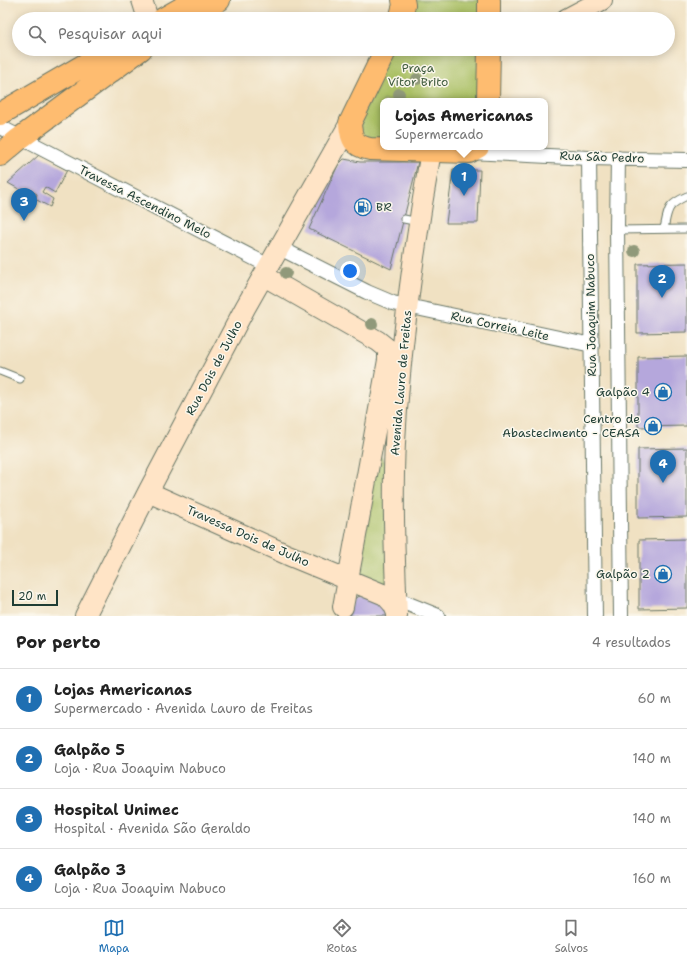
<!DOCTYPE html>
<html lang="pt">
<meta charset="utf-8">
<style>
:root{--surface:#fff;--page:#f2f2f2;--text:#222;--muted:#767676;--line:#e0e0e0;--accent:#1f6fb2}
body{margin:0;font-family:"Shantell Sans",sans-serif;background:var(--page);color:var(--text)}
.scale{position:absolute;left:12px;bottom:10px;width:46px;box-sizing:border-box;padding-left:4px;border:2px solid #1f3d34;border-top:0;font-size:11px;line-height:14px;white-space:nowrap;color:#1f3d34;-webkit-text-stroke:3px #fbf7ec;paint-order:stroke}
.you{position:absolute;left:350px;top:271px;width:14px;height:14px;margin:-10px;border:3px solid #fff;border-radius:50%;background:#1a73e8;box-shadow:0 0 0 6px #1a73e833}
.badge{display:grid;place-items:center;width:26px;height:26px;border-radius:50%;background:var(--accent);color:#fff;font-size:13px;font-weight:700}
.pin{position:absolute;translate:-50% -33px;filter:drop-shadow(0 1px 2px #0008)}
.pin::after{content:'';position:absolute;top:21px;width:14px;height:12px;background:inherit;clip-path:polygon(0 0,100% 0,50% 100%)}
.popup{position:absolute;left:380px;top:98px;width:168px;height:52px;box-sizing:border-box;display:grid;place-content:center;border-radius:8px;background:var(--surface);filter:drop-shadow(0 1px 3px #0005);font-size:13px;white-space:nowrap;color:var(--muted)}
.popup b{font-size:15px;color:var(--text)}
.popup::after{content:'';position:absolute;left:50%;top:100%;margin-left:-8px;border:8px solid transparent;border-top-color:var(--surface)}
.list{margin:0;padding:0;list-style:none}
h2{display:flex;justify-content:space-between;align-items:center;height:52px;margin:0;padding:0 16px;font-size:17px}
h2 small{font-size:13px;font-weight:400;color:var(--muted)}
.list li{display:grid;grid-template-columns:26px 1fr auto;gap:12px;align-items:center;box-sizing:border-box;height:60px;padding:0 16px;border-top:1px solid var(--line)}
.list b{display:block;font-size:15px;white-space:nowrap}
.list p{margin:0;font-size:13px;white-space:nowrap;color:var(--muted)}
.list em{font-size:13px;font-style:normal;color:var(--muted)}
.icon{flex:none;width:22px;height:22px;fill:none;stroke:currentColor;stroke-width:2;stroke-linecap:round;stroke-linejoin:round}
.map{position:relative;flex:none;width:687px;height:616px;overflow:hidden}
.search{position:absolute;background:var(--surface);box-shadow:0 2px 10px #0003;left:12px;right:12px;top:12px;height:44px;display:flex;align-items:center;gap:10px;box-sizing:border-box;padding:0 14px;border-radius:22px;color:var(--muted);font-size:15px}
.sheet{height:292px;background:var(--surface)}
nav{display:flex;justify-content:space-around;align-items:center;box-sizing:border-box;height:56px;border-top:1px solid var(--line);background:var(--surface);font-size:11px;color:var(--muted)}
nav a{display:grid;justify-items:center;gap:2px}
nav .on{color:var(--accent)}
.map>svg:first-child{display:block}
.green{fill:#aac065;stroke:#647e4c}
.building{fill:#b5a7dc}
.lines{fill:none;stroke-linecap:round;stroke-linejoin:round}
.lane-casing{stroke:#687666;stroke-width:9}
.street-casing{stroke:#687666;stroke-width:16}
.secondary-casing{stroke:#687666;stroke-width:22}
.primary-casing{stroke:#687666;stroke-width:24}
.lane{stroke:#fff;stroke-width:7}
.street{stroke:#fff;stroke-width:14}
.secondary{stroke:#ffe4c6;stroke-width:20}
.primary{stroke:#febc70;stroke-width:22}
.tree{fill:#90997a}
.labels{text-anchor:middle;stroke-width:3;stroke-linejoin:round;paint-order:stroke}
.park-label{font-size:12px;fill:#425e40;stroke:#fbf7ec}
.street-label{font-size:12px;fill:#1f3d34;stroke:#fbf7ec}
.poi-label{font-size:12px;fill:#1f3d34;stroke:#fbf7ec;text-anchor:end}
</style>
<div class="map">
<svg width="687" height="616" viewBox="0 0 687 616">
<rect width="100%" height="100%" fill="#fbf7ec"/>
<filter id="ink" filterUnits="userSpaceOnUse"><feTurbulence type="fractalNoise" baseFrequency=".025" numOctaves="2"/><feDisplacementMap in="SourceGraphic" scale="8" xChannelSelector="R" yChannelSelector="G"/><feConvolveMatrix kernelMatrix="1 2 1 2 8 2 1 2 1" color-interpolation-filters="sRGB"/></filter>
<filter id="wash" filterUnits="userSpaceOnUse"><feTurbulence type="fractalNoise" baseFrequency=".012" numOctaves="4" result="noise"/><feDisplacementMap in="SourceGraphic" scale="16" xChannelSelector="R" yChannelSelector="G"/><feGaussianBlur stdDeviation="0.9" result="paint"/><feColorMatrix in="noise" values="0 0 0 0 0 0 0 0 0 0 0 0 0 0 0 0 0 1.4 0 .05"/><feComposite in="paint" operator="in"/></filter>
<g filter="url(#wash)">
<rect width="100%" height="100%" fill="#f0e1c2"/>
<path class="green" d="M403 0H489V19H400Z
M386 49H489L488 101H383V147L354 140Z
M377 454 386 462 388 584 350 575Z"/>
<g id="blocks">
<path class="building" d="M39 155 67 170 55 193 45 187 42 192 53 199 50 207 35 199 37 194 26 188 24 192 8 183Z
M344 159 360 162H418L391 269 309 229 338 165Z
M453 170H480L478 223H446Z
M687 263V332L637 333V264Z
M687 356V426L638 427V357Z
M687 448V517L638 518V449Z
M687 539V608L639 609V540Z
M364 594H371L393 616H345L354 599Z"/>
</g>
</g>
<g filter="url(#ink)">
<use href="#blocks" fill-opacity="0" stroke="#687666" stroke-width="1"/>
<g class="lines">
<g class="lane-casing">
<path id="lane" d="M404 219 419 222
M664 229C668 209 667 205 687 196
M617 230 687 229
M0 371 20 379"/>
</g>
<g class="street-casing">
<path id="street" d="M0 127 269 266
M470 152 589 158 687 160
M589 158 595 616
M618 158 617 228 621 616
M280 248 367 292 393 303 592 345
M396 599 438 616"/>
</g>
<g class="secondary-casing">
<path id="secondary" d="M142 0 148 19
M566 19 602 0
M264 276 378 341 388 349V360L343 607
M148 492 288 555 385 595 393 604 397 613
M85 616 148 492 245 308 350 123
M397 616C395 568 393 521 394 473 395 411 402 348 410 286 416 241 423 196 431 151"/>
</g>
<g class="primary-casing">
<path id="primary" d="M163 19 196 0
M187 19 219 0
M400 19 404 5 403 0
M489 19V0
M386 49 350 123C351 139 354 146 370 149L469 152 478 147
M488 101 489 49
M0 114 112 49
M0 155 19 139 141 49"/>
</g>
<use href="#lane" class="lane"/>
<use href="#street" class="street"/>
<use href="#secondary" class="secondary"/>
<use href="#primary" class="primary"/>
</g>
<g class="tree">
<circle cx="417" cy="79" r="6"/>
<circle cx="399" cy="94" r="6"/>
<circle cx="634" cy="251" r="6"/>
<circle cx="286" cy="273" r="6"/>
<circle cx="372" cy="324" r="6"/>
</g>
</g>
<defs>
<g id="fuel-ring" transform="scale(0.9)"><circle r="9.5" fill="#fbf7ec" stroke="#1f6fb2" stroke-width="1.5"/><path d="M-5.5-6h7V0h2V4h1.3V-2.5L3-4.5l.8-.8L6-3V5H2.5V1h-1V6h-7ZM-4.2-4.7v3.2H.2V-4.7Z" fill="#1f6fb2"/></g>
<g id="shop-ring" transform="scale(0.9)"><circle r="9.5" fill="#fbf7ec" stroke="#1f6fb2" stroke-width="1.5"/><path d="M-5-2.5h2.3a2.7 3.5 0 0 1 5.4 0H5L5.5 6h-11ZM-1.5-2.5h3a1.5 2.3 0 0 0-3 0Z" fill="#1f6fb2"/></g>
</defs>
<g fill-rule="evenodd">
<use href="#fuel-ring" x="363" y="207"/>
<use href="#shop-ring" x="663" y="392"/>
<use href="#shop-ring" x="653" y="426"/>
<use href="#shop-ring" x="663" y="574"/>
</g>
<g class="labels">
<g class="park-label">
<text x="418" y="72">Praça<tspan x="418" dy="14">Vítor Brito</tspan></text>
</g>
<g class="street-label">
<text transform="translate(602 157) rotate(2)" y="4">Rua São Pedro</text>
<text transform="translate(145 202) rotate(27)" y="4">Travessa Ascendino Melo</text>
<text transform="translate(591 315) rotate(-91)" y="4">Rua Joaquim Nabuco</text>
<text transform="translate(500 326) rotate(12)" y="4">Rua Correia Leite</text>
<text transform="translate(214 368) rotate(-62)" y="4">Rua Dois de Julho</text>
<text transform="translate(401 383) rotate(-85)" y="4">Avenida Lauro de Freitas</text>
<text transform="translate(248 536) rotate(24)" y="4">Travessa Dois de Julho</text>
</g>
<g class="poi-label">
<text x="376" y="211" text-anchor="start">BR</text>
<text x="650" y="396">Galpão 4</text>
<text x="640" y="423">Centro de<tspan x="640" dy="14">Abastecimento - CEASA</tspan></text>
<text x="650" y="578">Galpão 2</text>
</g>
</g>
</svg>
<div class="scale">20 m</div>
<div class="you"></div>
<div class="pin badge" style="left:464px;top:196px">1</div>
<div class="popup"><b>Lojas Americanas</b>Supermercado</div>
<div class="pin badge" style="left:662px;top:298px">2</div>
<div class="pin badge" style="left:24px;top:221px">3</div>
<div class="pin badge" style="left:663px;top:483px">4</div>
<div class="search"><svg class="icon" aria-label="search" viewBox="0 0 24 24"><circle cx="10" cy="10" r="6"/><path d="M15 15l6 6"/></svg>Pesquisar aqui</div>
</div>
<section class="sheet">
<h2>Por perto<small>4 resultados</small></h2>
<ul class="list">
<li><span class="badge">1</span><div><b>Lojas Americanas</b><p>Supermercado · Avenida Lauro de Freitas</p></div><em>60 m</em></li>
<li><span class="badge">2</span><div><b>Galpão 5</b><p>Loja · Rua Joaquim Nabuco</p></div><em>140 m</em></li>
<li><span class="badge">3</span><div><b>Hospital Unimec</b><p>Hospital · Avenida São Geraldo</p></div><em>140 m</em></li>
<li><span class="badge">4</span><div><b>Galpão 3</b><p>Loja · Rua Joaquim Nabuco</p></div><em>160 m</em></li>
</ul>
</section>
<nav>
<a class="on"><svg class="icon" aria-label="map" viewBox="0 0 24 24"><path d="M3 6l6-2 6 2 6-2v14l-6 2-6-2-6 2zM9 4v14M15 6v14"/></svg>Mapa</a>
<a><svg class="icon" aria-label="directions" viewBox="0 0 24 24"><path d="M12 3l9 9-9 9-9-9zM9 14v-3h6M13 9l2 2-2 2"/></svg>Rotas</a>
<a><svg class="icon" aria-label="saved" viewBox="0 0 24 24"><path d="M7 4h10v16l-5-4-5 4z"/></svg>Salvos</a>
</nav>
